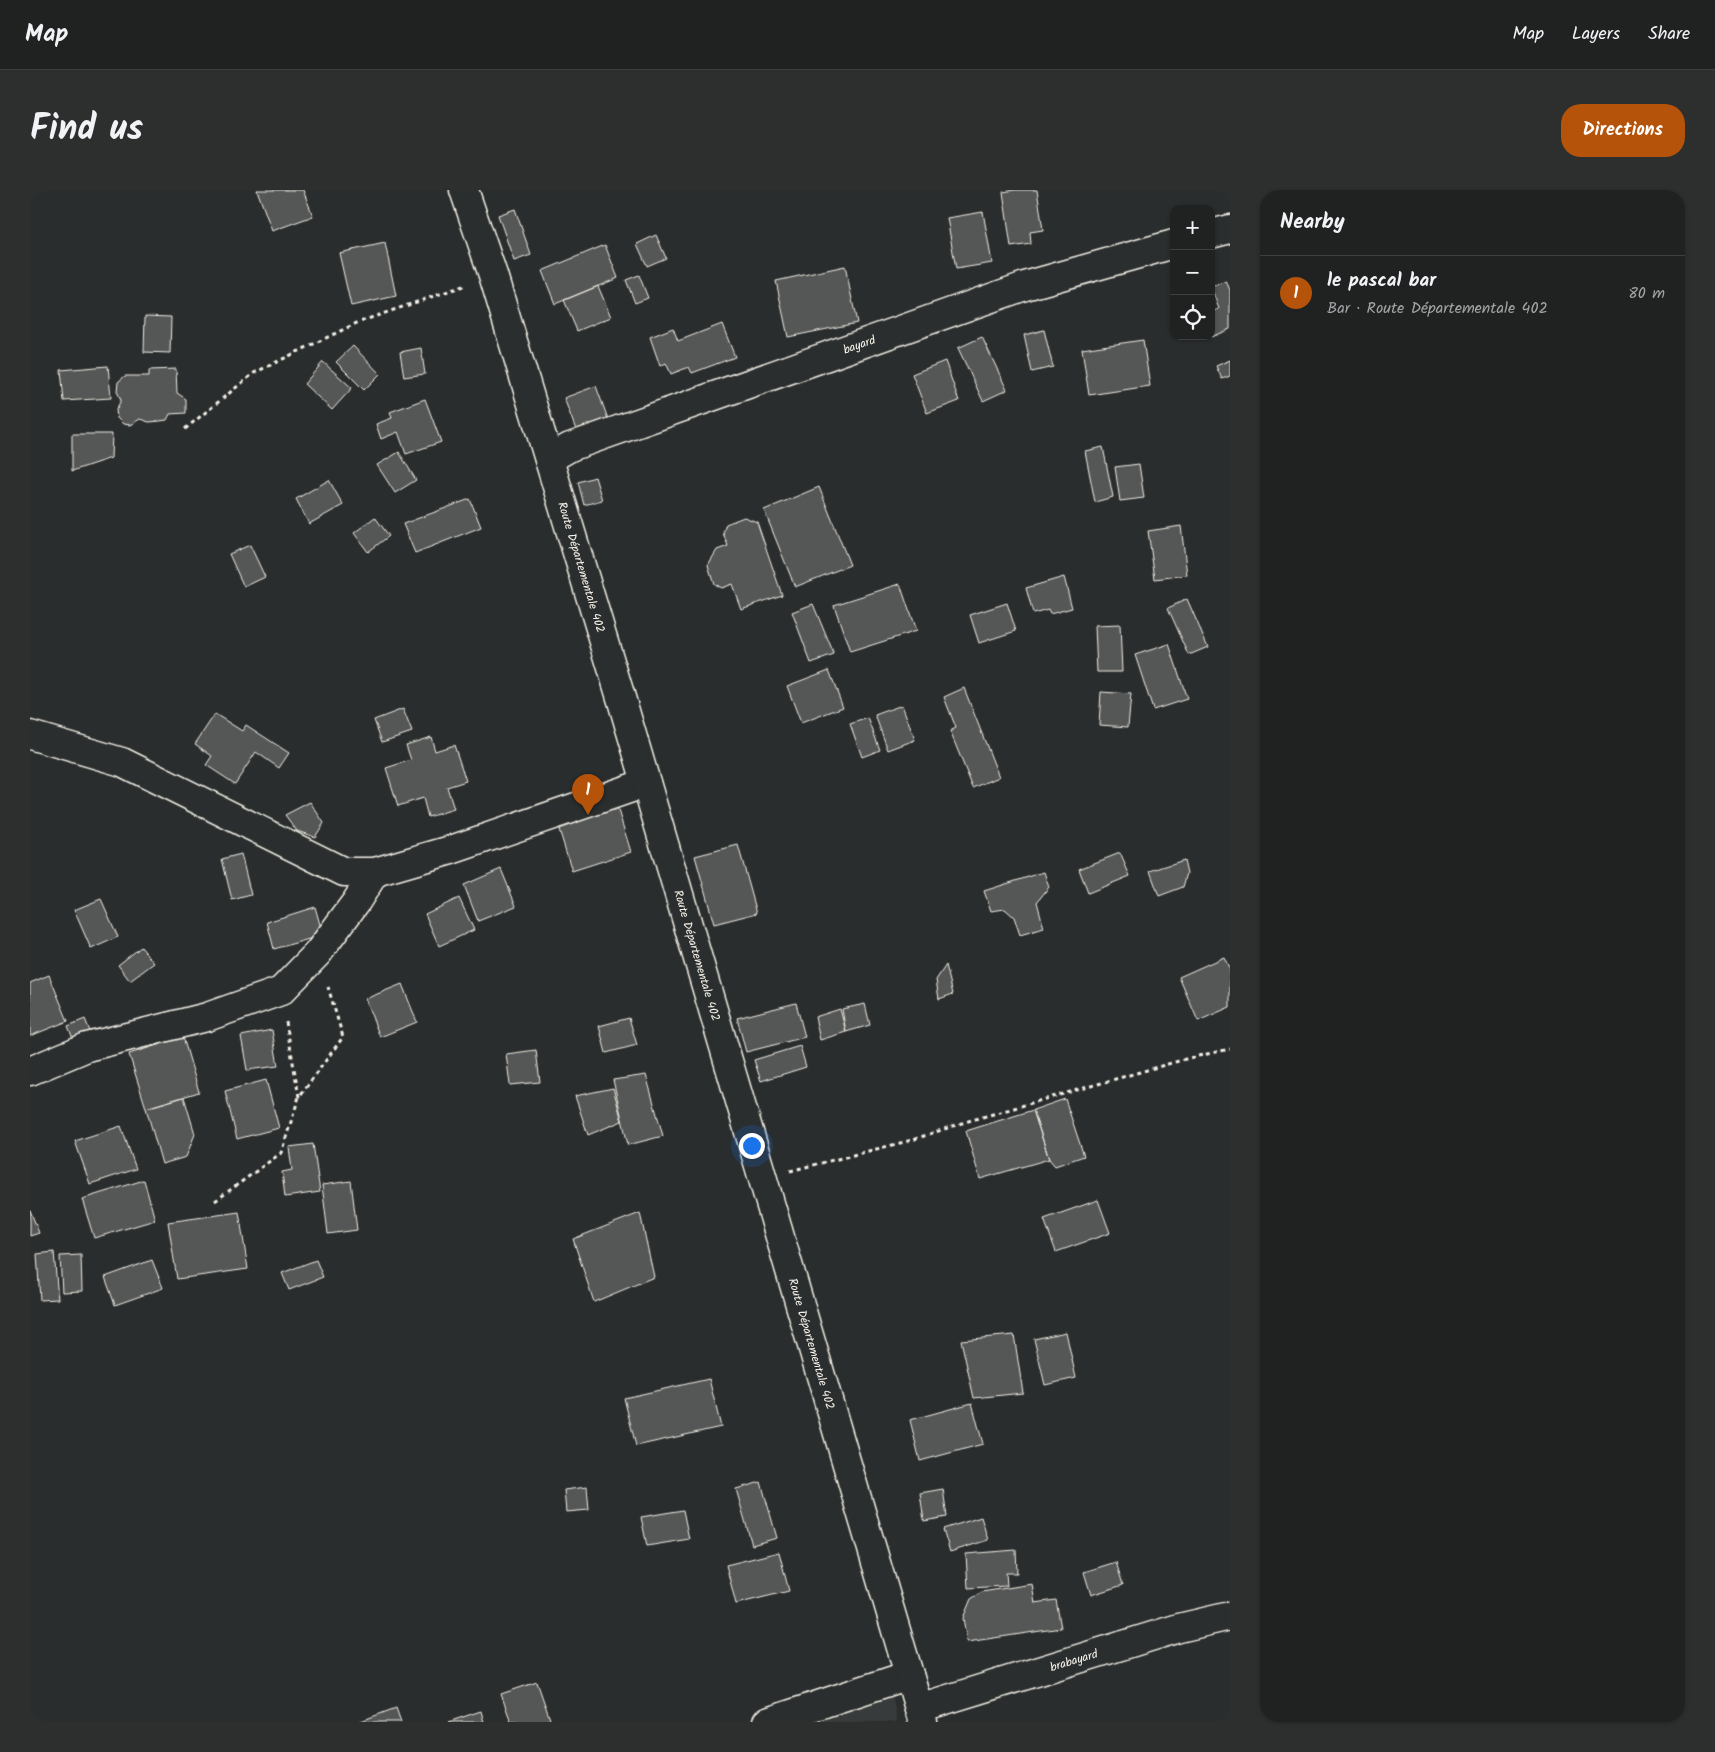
<!DOCTYPE html>
<meta charset="utf-8">
<style>
:root{--surface:#202222;--page:#2d2f2f;--text:#f1f3f6;--muted:#a2a4a5;--line:#3d3f40;--accent:#b45309}
body{margin:0;font-family:Kalam,sans-serif;background:var(--page);color:var(--text)}
.controls{position:absolute;right:15px;top:15px;display:grid;overflow:hidden;border-radius:10px;box-shadow:0 1px 4px #0004}
.controls button{width:45px;height:45px;display:grid;place-items:center;padding:0;border:0;border-bottom:1px solid var(--line);background:var(--surface);color:var(--text);font:25px sans-serif}
.you{position:absolute;left:721px;top:955px;width:18px;height:18px;margin:-12px;border:4px solid #fff;border-radius:50%;background:#1a73e8;box-shadow:0 0 0 8px #1a73e833}
.badge{display:grid;place-items:center;width:32px;height:32px;border-radius:50%;background:var(--accent);color:#fff;font-size:16px;font-weight:700}
.pin{position:absolute;translate:-50% -41px;filter:drop-shadow(0 1px 2px #0008)}
.pin::after{content:'';position:absolute;top:26px;width:18px;height:15px;background:inherit;clip-path:polygon(0 0,100% 0,50% 100%)}
.list{margin:0;padding:0;list-style:none}
h2{display:flex;justify-content:space-between;align-items:center;height:65px;margin:0;padding:0 20px;font-size:21px}
h2 small{font-size:16px;font-weight:400;color:var(--muted)}
.list li{display:grid;grid-template-columns:32px 1fr auto;gap:15px;align-items:center;box-sizing:border-box;height:75px;padding:0 20px;border-top:1px solid var(--line)}
.list b{display:block;font-size:19px;white-space:nowrap}
.list p{margin:0;font-size:16px;white-space:nowrap;color:var(--muted)}
.list em{font-size:16px;font-style:normal;color:var(--muted)}
.icon{flex:none;width:28px;height:28px;fill:none;stroke:currentColor;stroke-width:2;stroke-linecap:round;stroke-linejoin:round}
.map{position:relative;flex:none;width:1200px;height:1532px;overflow:hidden;border-radius:20px}
header{display:flex;align-items:center;gap:30px;box-sizing:border-box;height:70px;padding:0 25px;background:var(--surface);border-bottom:1px solid var(--line)}
header strong{font-size:24px}
nav{display:flex;gap:28px;margin-inline-start:auto;font-size:18px}
.intro{display:flex;align-items:center;justify-content:space-between;box-sizing:border-box;height:120px;padding:0 30px}
h1{margin:0;font-size:35px}
.button{padding:12px 22px;border-radius:20px;background:var(--accent);color:#fff;font-size:18px;font-weight:700}
main{display:flex;gap:30px;padding:0 30px}
aside{flex:1;background:var(--surface);border-radius:20px;box-shadow:0 1px 4px #0004}
.map>svg:first-child{display:block}
.built{fill:#373a3a}
.building{fill:#555756;stroke:#f4f1e8}
.lines{fill:none;stroke-linecap:round;stroke-linejoin:round}
.minor-casing{stroke:#f4f1e8;stroke-width:31}
.major-casing{stroke:#f4f1e8;stroke-width:31}
.path{stroke:#f4f1e8;stroke-width:3;stroke-dasharray:4 4;stroke-linecap:butt}
.minor{stroke:#2a2d2e;stroke-width:28}
.major{stroke:#2a2d2e;stroke-width:28}
.labels{text-anchor:middle;stroke-width:5;stroke-linejoin:round;paint-order:stroke}
.street-label{font-size:12px;fill:#f4f1e8;stroke:#2a2d2e}
</style>
<header>
<strong>Map</strong>
<nav><a>Map</a><a>Layers</a><a>Share</a></nav>
</header>
<div class="intro"><h1>Find us</h1><a class="button">Directions</a></div>
<main>
<div class="map">
<svg width="1200" height="1532" viewBox="0 0 1200 1532">
<rect width="100%" height="100%" fill="#2a2d2e"/>
<filter id="ink" filterUnits="userSpaceOnUse"><feTurbulence type="fractalNoise" baseFrequency=".02" numOctaves="2"/><feDisplacementMap in="SourceGraphic" scale="10" xChannelSelector="R" yChannelSelector="G"/><feConvolveMatrix kernelMatrix="1 2 1 2 8 2 1 2 1" color-interpolation-filters="sRGB"/></filter>
<g filter="url(#ink)">
<path class="built" d="M863 1507 867 1532H784Z"/>
<path class="building" d="M227 0H273L283 26 242 41Z
M985 0H1007L1013 40 1000 42 1001 54 981 57 973 2Z
M485 19 501 65 484 71 468 25Z
M953 22 962 73 926 79 917 28Z
M626 45 636 68 617 76 607 54Z
M355 53 366 106 321 116 309 63Z
M575 55 588 88 525 114 512 81Z
M815 76 827 133 758 147 746 91Z
M609 85 618 108 605 113 596 90Z
M1196 91 1200 100V139L1181 147V122L1189 119 1181 97Z
M568 96 581 127 547 141 534 110Z
M115 126 141 127 140 163 114 162Z
M692 134 705 167 662 183 659 177 641 184 636 173 630 176 620 147 643 138 648 151Z
M1014 140 1023 177 1002 182 994 145Z
M952 147 977 200 953 211 928 158Z
M1113 150 1120 196 1059 205 1052 159Z
M323 156 350 184 334 200 306 172Z
M391 158 395 184 374 187 370 162Z
M1200 170V186L1192 189 1186 176Z
M915 171 929 211 897 223 882 184Z
M293 172 322 198 302 220 274 194Z
M78 176 81 208 34 211 31 180Z
M146 179 147 203 156 209V223L140 224 137 230 130 231 119 232 110 229 100 235 93 234 87 228 86 220 91 210 87 201 88 192 95 186H119V180Z
M566 196 578 229 546 240 534 208Z
M395 209 411 252 376 264 368 242 351 249 346 234 362 228 360 222Z
M42 244H82L81 268 42 281Z
M1073 257 1083 307 1065 312 1055 261Z
M369 262 386 290 365 303 347 275Z
M1109 274 1114 308 1090 311 1085 277Z
M565 287 572 310 554 315 548 292Z
M299 290 313 315 279 334 266 309Z
M789 297 820 375 765 397 734 320Z
M440 309 451 337 385 363 373 334Z
M345 327 359 346 338 362 324 343Z
M714 327 727 332 752 405 711 419 702 394 691 398 684 394 678 375 687 360 698 356 693 343 696 334Z
M1151 336 1157 385 1125 389 1118 341Z
M220 355 235 387 214 397 199 364Z
M1034 387 1042 418 1020 424 1018 420 1003 424 996 398Z
M870 394 886 441 820 462 804 415Z
M1157 409 1178 457 1159 465 1138 418Z
M977 413 986 441 949 453 940 425Z
M783 414 804 465 781 473 762 422Z
M1090 435 1092 482H1067L1065 436Z
M1139 454 1157 509 1123 520 1105 465Z
M799 480 813 517 771 533 757 496Z
M934 498 969 587 943 598 920 541 926 538 914 507Z
M1071 502 1101 504 1098 537 1069 535Z
M872 515 885 550 858 560 845 525Z
M373 519 382 542 352 552 344 530Z
M185 524 212 541 216 535 259 563 249 578 226 562 205 594 176 575 182 566 165 554Z
M838 528 850 560 832 567 820 534Z
M401 547 405 561 424 555 436 591 417 597 424 619 398 627 393 608 368 616 356 578 381 570 376 555Z
M280 612 294 633 285 647 267 641 255 625Z
M587 617 601 662 542 681 528 636Z
M708 655 727 723 684 734 665 666Z
M1090 663 1100 686 1058 703 1049 679Z
M211 664 221 705 202 710 192 669Z
M1154 670 1157 683 1153 697 1129 706 1120 681Z
M471 679 486 716 448 731 434 695Z
M1014 682 1019 697 1007 712 1014 738 990 745 984 727 975 719 961 721 954 701Z
M429 708 444 740 409 756 395 724Z
M71 709 88 747 61 759 44 720Z
M285 717 293 745 244 759 237 732Z
M111 757 124 773 100 791 88 775Z
M1194 767 1200 780V817L1168 831 1149 787Z
M916 775 923 804 909 809 906 790Z
M19 785 38 831 0 846V793Z
M372 794 387 832 350 847 335 809Z
M766 813 775 847 716 862 707 828Z
M835 814 840 835 816 842 812 819Z
M810 819 816 842 790 850 785 827Z
M599 828 607 855 576 863 569 836Z
M55 829 63 849 46 856 38 836Z
M242 840 248 876 217 880 211 846Z
M153 847 169 902 116 918 99 864Z
M770 856 776 877 731 891 724 870Z
M506 860 510 892 480 895 476 864Z
M616 885 633 946 598 955 583 890Z
M236 890 249 938 207 949 195 901Z
M583 898 592 931 558 945 545 906Z
M154 907 165 944 156 967 132 974 116 918Z
M1035 909 1054 966 1025 976 1019 969 1003 920Z
M1003 920 1019 969 950 989 936 941Z
M91 936 106 979 60 994 45 951Z
M283 954 290 1002 255 1007 252 982 262 980 259 957Z
M114 990 125 1030 64 1048 52 1009Z
M321 991 327 1040 298 1044 292 995Z
M1068 1010 1080 1043 1026 1062 1014 1029Z
M0 1020 9 1043 0 1046Z
M209 1022 218 1079 147 1089 138 1032Z
M610 1023 624 1087 564 1112 543 1049Z
M24 1062 28 1109 10 1110 7 1064Z
M51 1065 52 1101 32 1102 30 1066Z
M122 1070 133 1098 85 1115 75 1087Z
M286 1070 293 1087 259 1100 252 1083Z
M1036 1142 1046 1188 1015 1195 1004 1149Z
M984 1145 993 1203 944 1208 931 1150Z
M679 1189 691 1237 606 1256 594 1208Z
M942 1213 953 1254 890 1271 880 1230Z
M731 1292 747 1348 722 1355 706 1299Z
M557 1297 559 1320 536 1322 534 1300Z
M913 1299 917 1327 894 1331 890 1303Z
M653 1320 659 1349 617 1356 611 1327Z
M951 1327 958 1350 920 1362 913 1339Z
M986 1360 987 1383H976L977 1396 938 1398 936 1364Z
M749 1362 759 1401 706 1414 696 1375Z
M1086 1372 1093 1395 1061 1405 1054 1382Z
M1002 1394 1005 1413 1026 1410 1031 1438 937 1452 933 1428 941 1409 952 1402Z
M507 1492 521 1532H481L471 1504Z
M366 1518 371 1532H328Z
M451 1521 454 1532H418Z"/>
<g class="lines">
<g class="minor-casing">
<g id="minor">
<path d="M1181 44 1200 39"/>
<path id="s1" d="M519 269 540 257 995 96 1144 54"/>
<path d="M0 545 92 572 314 682H345L421 660 616 593"/>
<path d="M0 881 57 857 177 827 251 801 288 763 326 712 345 682"/>
<path id="s2" d="M889 1518 1149 1438 1200 1426"/>
<path d="M737 1532 879 1485"/>
</g>
</g>
<g class="major-casing">
<g id="major">
<path id="s3" d="M434 0 463 85 592 511 893 1532"/>
</g>
</g>
<path class="path" d="M155 239 224 183 329 132 436 95
M256 832 269 907
M760 981 882 950 935 932 1159 868 1200 859
M185 1011 251 963 269 907 313 847 298 797"/>
<use href="#minor" class="minor"/>
<use href="#major" class="major"/>
</g>
</g>
<g class="labels">
<g class="street-label">
<text dy="4" stroke="none"><textPath href="#s1" startOffset="331">bayard</textPath></text>
<text dy="4" stroke="none"><textPath href="#s3" startOffset="395">Route Départementale 402</textPath></text>
<text dy="4" stroke="none"><textPath href="#s3" startOffset="800">Route Départementale 402</textPath></text>
<text dy="4" stroke="none"><textPath href="#s3" startOffset="1205">Route Départementale 402</textPath></text>
<text dy="4" stroke="none"><textPath href="#s2" startOffset="162">brabayard</textPath></text>
</g>
</g>
</svg>
<div class="controls">
<button>+</button>
<button>−</button>
<button><svg class="icon" aria-label="locate" viewBox="0 0 24 24"><circle cx="12" cy="12" r="6"/><path d="M12 2v4M12 18v4M2 12h4M18 12h4"/></svg></button>
</div>
<div class="you"></div>
<div class="pin badge" style="left:558px;top:625px">1</div>
</div>
<aside>
<h2>Nearby<small></small></h2>
<ul class="list">
<li><span class="badge">1</span><div><b>le pascal bar</b><p>Bar · Route Départementale 402</p></div><em>80 m</em></li>
</ul>
</aside>
</main>
